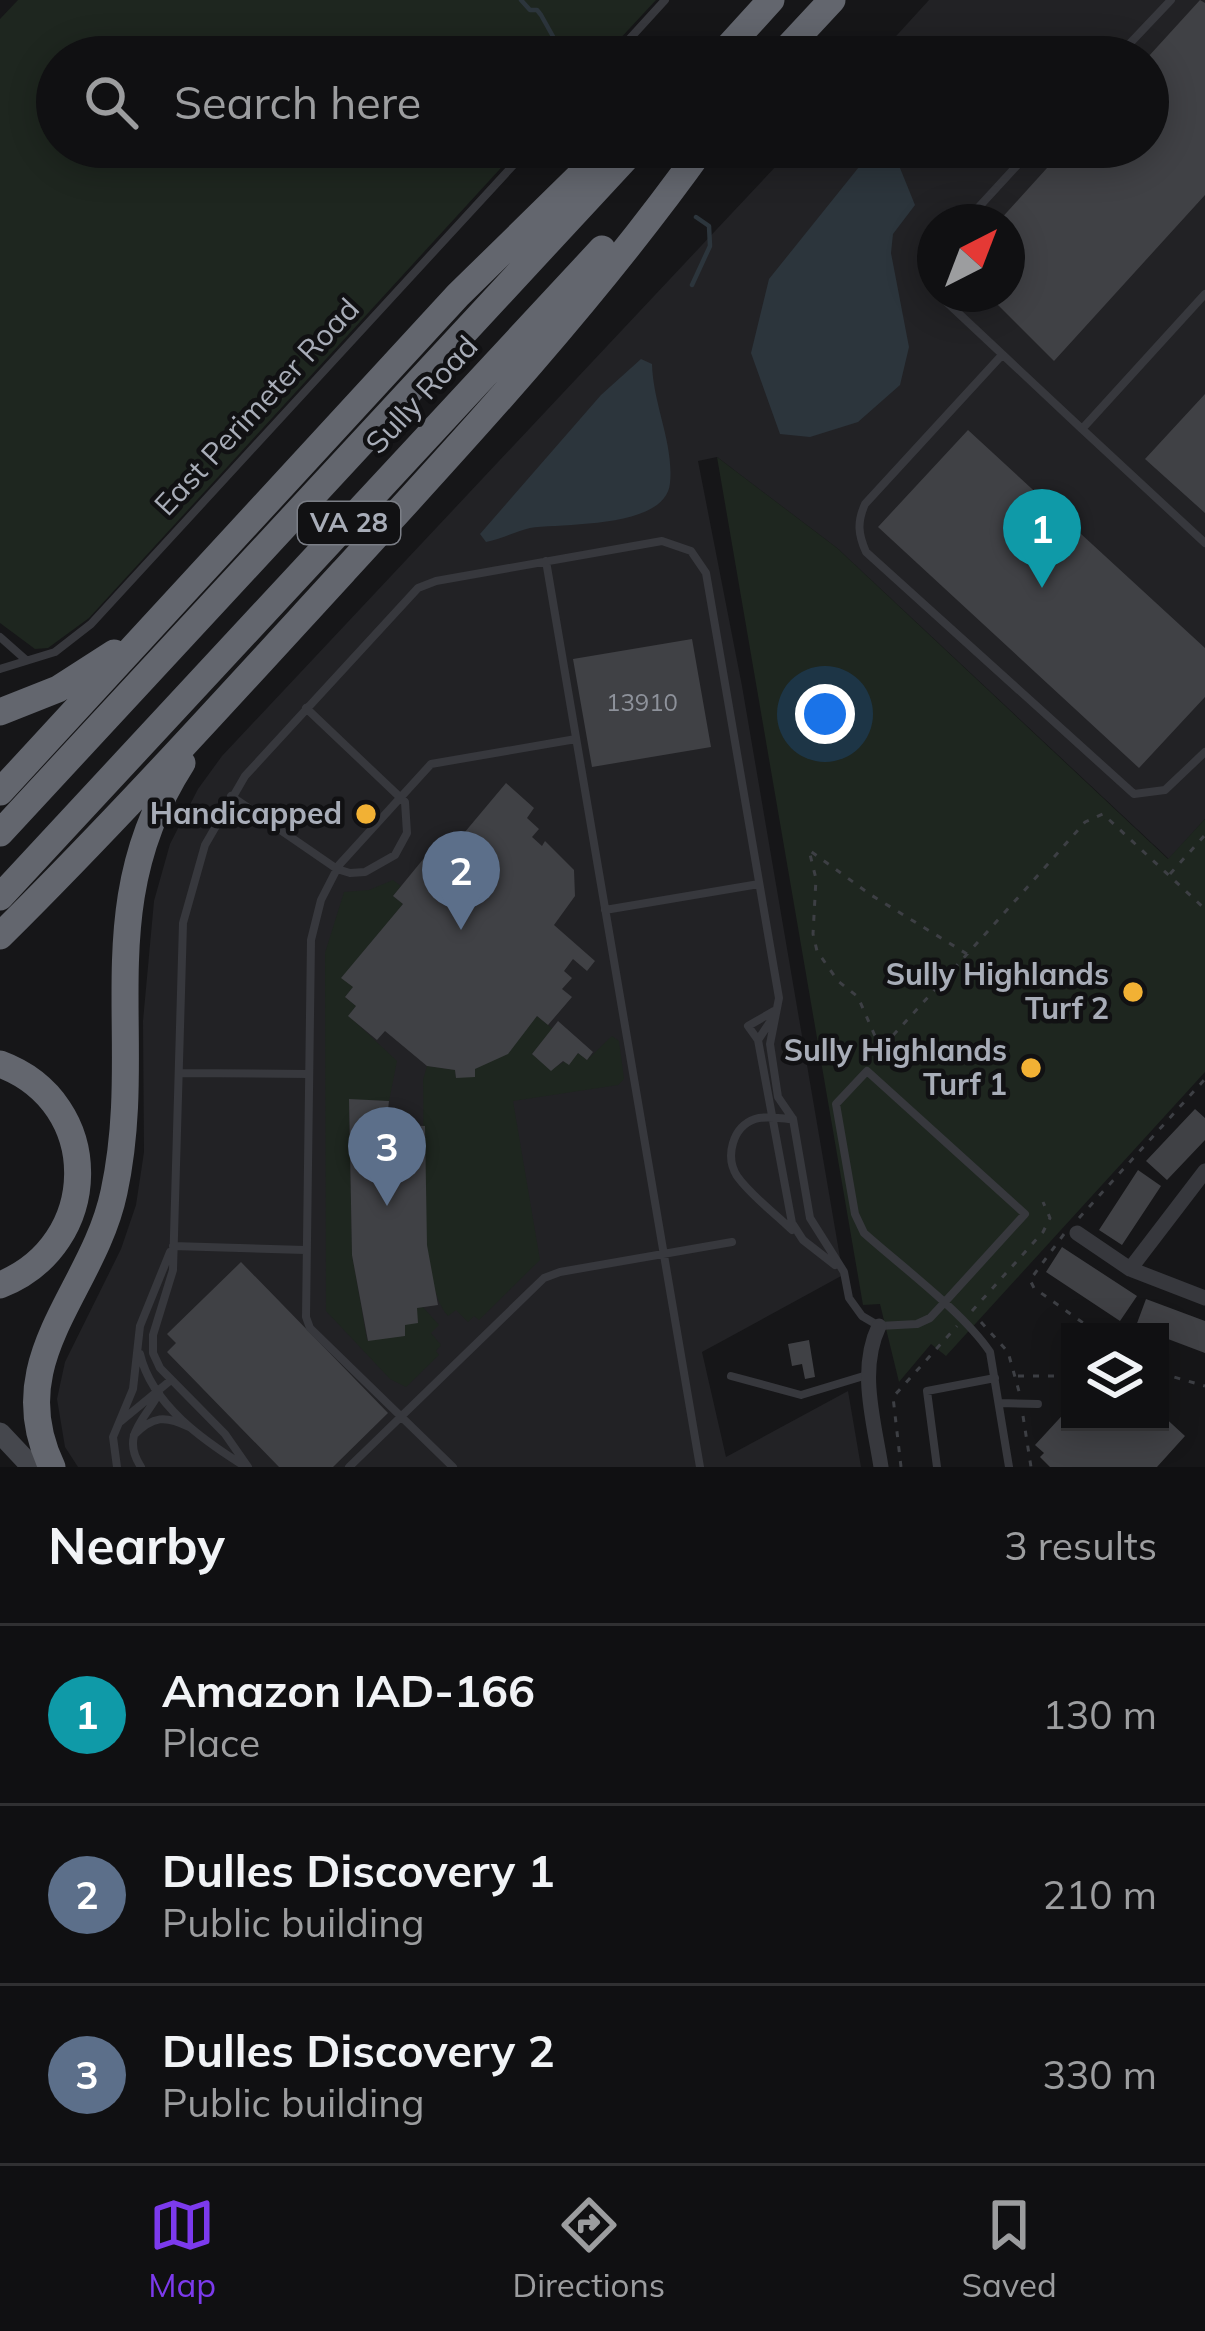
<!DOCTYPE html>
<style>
:root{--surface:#101012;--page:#19191b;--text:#f1f3f6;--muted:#9c9d9f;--line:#303032;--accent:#7c3aed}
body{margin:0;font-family:Mulish,sans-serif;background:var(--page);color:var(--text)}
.controls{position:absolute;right:36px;bottom:36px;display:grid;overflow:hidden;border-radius:0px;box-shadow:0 6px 30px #0003}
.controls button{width:108px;height:108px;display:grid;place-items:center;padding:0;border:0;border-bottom:3px solid var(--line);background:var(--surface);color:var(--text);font:60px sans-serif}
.compass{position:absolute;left:917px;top:204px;width:108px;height:108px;border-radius:50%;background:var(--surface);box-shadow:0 6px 30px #0003;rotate:42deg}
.you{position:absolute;left:825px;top:714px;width:42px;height:42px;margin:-30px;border:9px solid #fff;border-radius:50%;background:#1a73e8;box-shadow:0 0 0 18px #1a73e833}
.badge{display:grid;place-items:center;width:78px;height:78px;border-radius:50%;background:var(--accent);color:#fff;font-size:39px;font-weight:700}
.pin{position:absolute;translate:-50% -99px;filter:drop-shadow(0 3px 6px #0008)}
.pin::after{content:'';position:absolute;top:63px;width:42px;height:36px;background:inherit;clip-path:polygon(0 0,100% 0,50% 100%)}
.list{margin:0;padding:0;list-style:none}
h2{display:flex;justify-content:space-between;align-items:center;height:156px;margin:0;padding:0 48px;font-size:51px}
h2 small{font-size:39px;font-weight:400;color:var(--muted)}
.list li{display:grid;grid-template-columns:78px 1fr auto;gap:36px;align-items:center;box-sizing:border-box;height:180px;padding:0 48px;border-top:3px solid var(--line)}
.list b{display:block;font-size:45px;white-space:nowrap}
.list p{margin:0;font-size:39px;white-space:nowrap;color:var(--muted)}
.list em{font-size:39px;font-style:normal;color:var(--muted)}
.icon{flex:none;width:66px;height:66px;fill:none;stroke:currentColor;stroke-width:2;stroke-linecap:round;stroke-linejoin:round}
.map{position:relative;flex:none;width:1205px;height:1467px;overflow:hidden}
.search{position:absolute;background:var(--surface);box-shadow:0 6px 30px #0003;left:36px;right:36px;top:36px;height:132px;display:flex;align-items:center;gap:30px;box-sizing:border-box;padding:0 42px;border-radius:66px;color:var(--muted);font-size:45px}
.sheet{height:696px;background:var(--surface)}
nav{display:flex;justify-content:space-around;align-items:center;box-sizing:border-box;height:168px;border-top:3px solid var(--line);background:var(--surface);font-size:33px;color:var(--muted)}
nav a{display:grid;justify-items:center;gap:6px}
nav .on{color:var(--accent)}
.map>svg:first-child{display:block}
.built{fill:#222225;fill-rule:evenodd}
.green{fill:#1e261f}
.water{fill:#2c353c}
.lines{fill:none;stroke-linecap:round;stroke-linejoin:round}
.stream{stroke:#2c353c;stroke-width:4.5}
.building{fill:#404145}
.path{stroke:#3d3f44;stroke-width:3;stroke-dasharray:6 9;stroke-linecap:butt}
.lane{stroke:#37383d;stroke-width:8}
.street{stroke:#37383d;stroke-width:15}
.secondary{stroke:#45474d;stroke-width:21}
.highway{stroke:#63666e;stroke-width:27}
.poi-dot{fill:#f2b134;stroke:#111113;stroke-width:4.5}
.labels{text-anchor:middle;stroke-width:9;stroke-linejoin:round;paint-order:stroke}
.number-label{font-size:24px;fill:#8e929b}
.shield{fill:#111113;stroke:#7b7e86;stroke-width:3}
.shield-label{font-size:27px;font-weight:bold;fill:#a8adb8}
.street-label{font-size:30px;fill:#a8adb8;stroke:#111113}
.poi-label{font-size:30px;font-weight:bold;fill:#a8adb8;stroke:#111113;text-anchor:end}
</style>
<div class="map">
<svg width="1205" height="1467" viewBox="0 0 1205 1467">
<rect width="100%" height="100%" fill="#161618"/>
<path class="built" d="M929 0H1205V819L1169 859 837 548 717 457 698 461 742 686 843 1275 702 1352 726 1457 848 1391 861 1467H78L65 1447 57 1399 65 1362 121 1249 136 1205 144 1152 143 1021 154 901 170 844 198 789 222 756 794 147H1148V57H877ZM935 222H1007V294H935Z"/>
<path class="green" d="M18 0H656L603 57H57V147H520L89 618 48 648 35 649 0 623V19Z
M717 457 837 548 1168 859 1205 819V1072L946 1356 931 1344 899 1382 880 1304 863 1305Z
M393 880 401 886 393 896 403 904 342 978 353 987 345 997 356 1006 349 1016 397 1061 389 1101 349 1100 352 1255 367 1340 405 1336V1325L417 1308 423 1307 439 1325 431 1333 441 1345 436 1351 439 1355 406 1387 390 1379 326 1311 325 953 344 892 369 890Z
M537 1016 553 1029 532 1054 551 1070 578 1053 587 1060 612 1036 619 1041 624 1079 618 1085 513 1101 540 1260 479 1320 474 1316 468 1322 456 1310 448 1316C416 1283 425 1131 423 1080L427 1066 455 1070 456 1078C503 1054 503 1060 537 1016Z"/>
<path class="water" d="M875 147H907L900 168 915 205 893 234 891 253 909 347 900 385 858 422 810 437 780 434 751 353 769 279Z
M641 359 652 364C653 404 674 444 670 483 666 529 563 523 530 528 516 531 502 539 486 542L480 534 601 395Z"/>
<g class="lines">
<path class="stream" d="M521 0 530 10H537L541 15 560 49 559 57
M692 285 710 246 709 226 696 217"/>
</g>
<path class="building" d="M1200 0 1205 3V195L1054 361 987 294H1007V222H998L1066 147H1148V57Z
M1205 394V513L1145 459Z
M968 430 1205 648V697L1139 768 878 527Z
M692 639 711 747 592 767 573 659Z
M506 783 534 808 527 818 539 829 532 837 542 846 545 841 574 870 575 896 554 925 595 961 587 971 573 959 564 971 572 978 562 989 572 997 548 1025 537 1016 508 1054 475 1069V1077L456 1078 455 1070 427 1066 385 1031 377 1040 348 1016 356 1006 345 997 353 987 341 978 403 904 393 896 438 841 449 851Z
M558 1021 593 1052 587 1060 578 1053 569 1065 563 1061 551 1071 532 1054Z
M349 1099 389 1101 388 1110 403 1111V1125L425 1126 427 1245 438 1305 417 1308 418 1323 405 1325V1336L368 1341 352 1255Z
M1195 1109 1205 1118V1140L1167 1180 1146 1161Z
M1138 1170 1161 1186 1122 1245 1099 1230Z
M1062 1247 1137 1296 1120 1321 1046 1272Z
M241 1262 388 1413 333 1467H279L167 1352 176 1343 167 1334Z
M1146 1299 1205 1321V1353L1160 1336V1332L1136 1326Z
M809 1340 815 1377 805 1379 802 1364 792 1366 788 1344Z
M1070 1407V1422H1160V1413L1185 1436 1157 1467H1050L1040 1457 1044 1453 1035 1445Z"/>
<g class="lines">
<path class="path" d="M1170 874 1205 835
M967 954 871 895 809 850 816 879 813 934 817 951 838 981 858 997 875 1036 886 1043C953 970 1020 896 1085 822L1103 814 1205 909
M1079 1218 1205 1079
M1064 1234 1030 1280 1034 1288 1096 1332
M972 1311 1043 1232 1050 1218 1043 1202
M981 1322 1008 1352 1020 1395
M1160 1373 1205 1386
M1018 1376H1070
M1023 1416 1031 1467
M901 1467 893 1397 957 1326"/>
<path class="lane" d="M613 57 665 0
M1117 57 1171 0
M965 222 1034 147
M935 261V286
M938 294 1082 429 1205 294
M1002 355 865 504C857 522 858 534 866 552L1134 794 1165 790 1205 752
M1082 429 1205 543
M546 561 700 1467
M0 637 26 660
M0 669 55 652 91 624 530 147
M231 796 337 869 350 873 365 872 395 855 407 833 405 802 306 708
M605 910 759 884
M776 1013 758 1040 792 1223 803 1240 835 1265
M758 1040 748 1026 774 1011
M179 1073 308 1074
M792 1230C775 1213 751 1196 737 1176 725 1157 732 1127 755 1119 766 1115 782 1119 793 1119
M173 1246 305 1250
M140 1354C152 1405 204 1441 246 1467
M731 1376 801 1395 867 1375
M999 1403 1038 1404
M120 1422 171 1380
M134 1435C153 1416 165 1415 189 1427
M117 1467 113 1437 133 1389 140 1326 170 1252
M141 1467C120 1435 145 1420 159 1393
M248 1467 225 1434 160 1368 153 1353V1335L173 1270 183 923 205 845 245 776 418 588 436 581 662 541 691 551 706 573 779 998 770 1044 778 1097 793 1119 810 1218 844 1272 849 1298 862 1316 879 1326 917 1324 930 1318 943 1304 1025 1214 867 1071 836 1104 855 1214 864 1233C901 1266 964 1313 990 1352L1009 1467
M349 1467 544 1278 560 1272 732 1242
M453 1467 310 1328 306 1317 311 940 321 900 339 865 431 764 576 739
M937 1467 927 1391 995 1378"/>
<path class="street" d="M1077 1233 1130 1269 1205 1298
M1130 1269 1205 1171
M879 1326C858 1370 874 1421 881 1467"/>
<path class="secondary" d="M0 1433 32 1467"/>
<path class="highway" d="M719 57 771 0
M779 57 832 0
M0 712 58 689 114 653
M0 792 458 295 609 147
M0 833 636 147
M0 897 602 249
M0 936C119 818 231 694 344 571 469 435 596 297 703 147
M0 1064C105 1103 102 1245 0 1285
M52 1467C0 1359 93 1292 114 1192 147 1039 88 909 182 763"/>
</g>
<g class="poi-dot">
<circle cx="366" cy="814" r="12"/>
<circle cx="1133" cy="992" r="12"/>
<circle cx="1031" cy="1068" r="12"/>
</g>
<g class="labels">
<g class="number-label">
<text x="642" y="711">13910</text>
</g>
<rect class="shield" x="298" y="502" width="102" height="42" rx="9"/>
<g class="shield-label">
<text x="349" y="532">VA 28</text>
</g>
<g class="street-label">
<text transform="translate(422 395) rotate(-47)" y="10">Sully Road</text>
<text transform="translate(257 407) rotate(-47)" y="10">East Perimeter Road</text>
</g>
<g class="poi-label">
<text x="342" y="824">Handicapped</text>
<text x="1109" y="985">Sully Highlands<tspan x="1109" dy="34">Turf 2</tspan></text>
<text x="1007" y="1061">Sully Highlands<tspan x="1007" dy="34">Turf 1</tspan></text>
</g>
</g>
</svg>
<div class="controls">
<button><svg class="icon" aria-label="layers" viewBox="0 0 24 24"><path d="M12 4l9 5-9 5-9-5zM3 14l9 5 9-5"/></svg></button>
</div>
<svg class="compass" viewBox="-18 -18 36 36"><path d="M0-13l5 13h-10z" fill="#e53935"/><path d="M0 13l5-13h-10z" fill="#9c9d9f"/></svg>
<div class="you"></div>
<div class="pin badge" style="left:1042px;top:588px;background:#0f9aa8">1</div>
<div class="pin badge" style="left:461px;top:930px;background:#5c6f8a">2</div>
<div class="pin badge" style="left:387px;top:1206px;background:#5c6f8a">3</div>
<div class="search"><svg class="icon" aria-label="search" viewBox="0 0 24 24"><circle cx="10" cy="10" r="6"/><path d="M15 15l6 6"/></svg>Search here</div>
</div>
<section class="sheet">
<h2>Nearby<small>3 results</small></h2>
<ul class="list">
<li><span class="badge" style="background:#0f9aa8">1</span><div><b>Amazon IAD-166</b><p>Place</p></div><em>130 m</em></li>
<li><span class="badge" style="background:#5c6f8a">2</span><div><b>Dulles Discovery 1</b><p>Public building</p></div><em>210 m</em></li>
<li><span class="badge" style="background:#5c6f8a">3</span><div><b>Dulles Discovery 2</b><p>Public building</p></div><em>330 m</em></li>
</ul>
</section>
<nav>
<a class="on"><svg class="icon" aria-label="map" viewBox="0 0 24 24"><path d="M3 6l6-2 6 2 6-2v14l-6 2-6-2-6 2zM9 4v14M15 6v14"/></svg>Map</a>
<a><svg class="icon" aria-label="directions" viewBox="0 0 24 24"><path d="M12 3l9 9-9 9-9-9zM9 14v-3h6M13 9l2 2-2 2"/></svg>Directions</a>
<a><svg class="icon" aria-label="saved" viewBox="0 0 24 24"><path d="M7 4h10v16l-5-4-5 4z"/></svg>Saved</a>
</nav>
